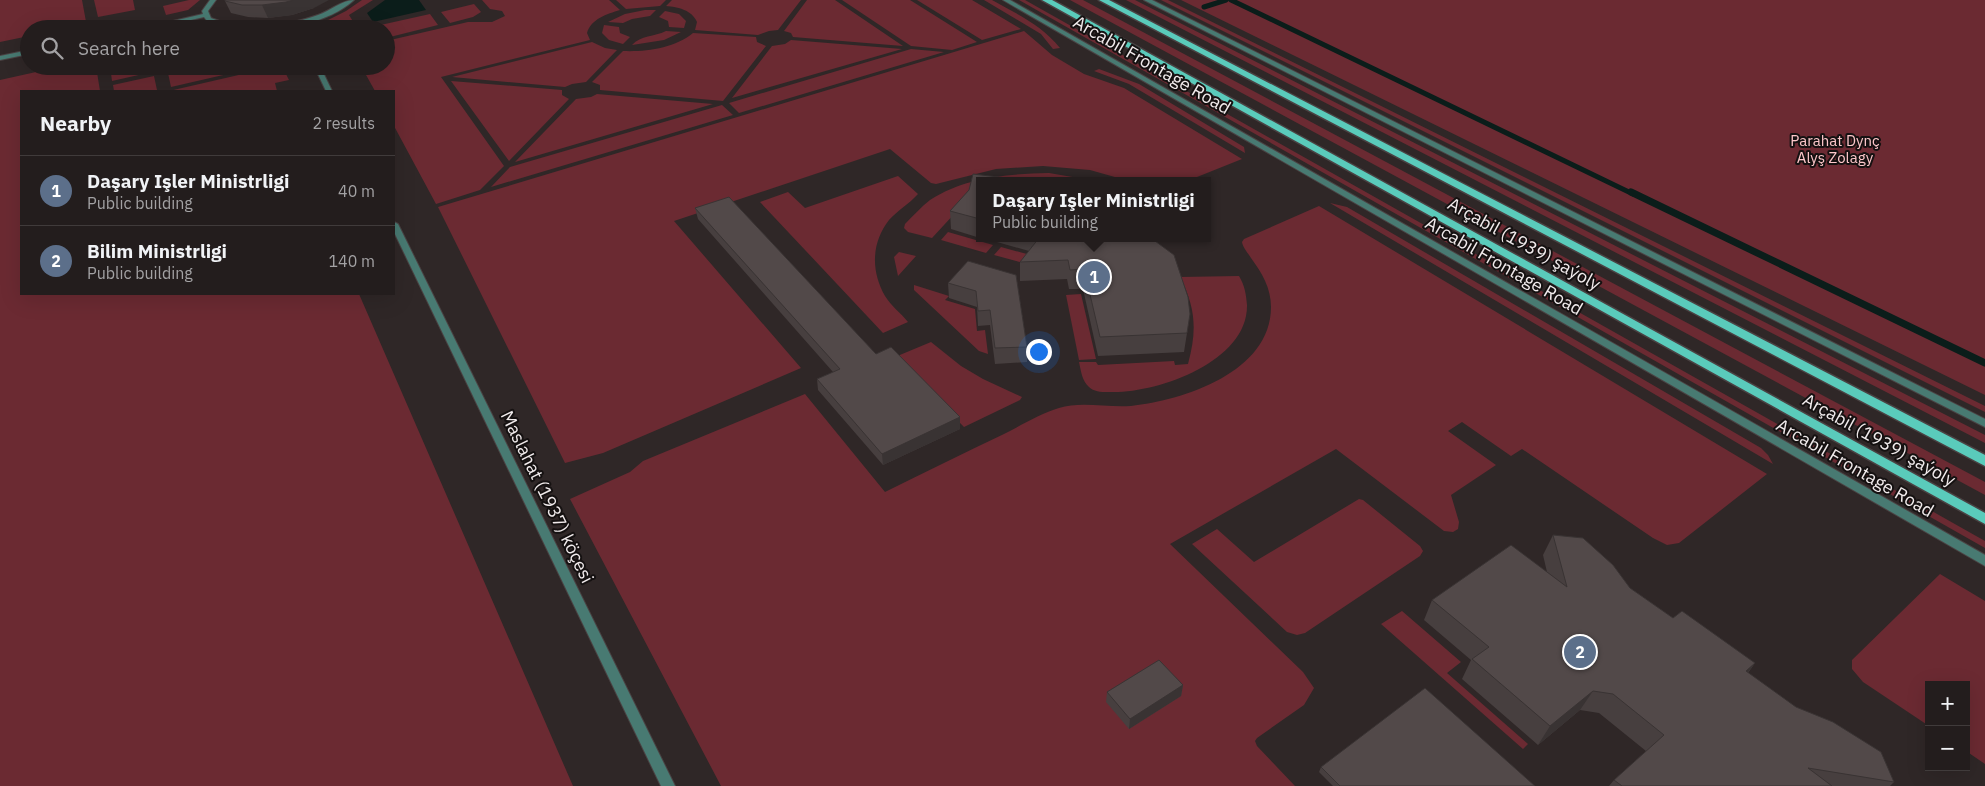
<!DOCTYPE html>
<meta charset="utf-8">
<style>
:root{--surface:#231d1d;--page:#2b2626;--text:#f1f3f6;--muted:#a3a2a4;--line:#403b3b;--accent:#5acebd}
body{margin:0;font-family:"IBM Plex Sans",sans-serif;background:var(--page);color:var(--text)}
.controls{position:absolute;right:15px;bottom:15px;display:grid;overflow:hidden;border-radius:0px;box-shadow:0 5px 20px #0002}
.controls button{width:45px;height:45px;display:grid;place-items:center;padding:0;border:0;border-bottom:1px solid var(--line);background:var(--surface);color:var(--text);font:25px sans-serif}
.you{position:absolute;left:1038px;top:351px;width:18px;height:18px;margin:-12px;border:4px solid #fff;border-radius:50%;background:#1a73e8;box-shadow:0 0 0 8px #1a73e833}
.badge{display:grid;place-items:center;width:32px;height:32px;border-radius:50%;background:var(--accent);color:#fff;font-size:16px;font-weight:700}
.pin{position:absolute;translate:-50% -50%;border:2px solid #fff;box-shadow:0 1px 5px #0006}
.popup{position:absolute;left:976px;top:177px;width:235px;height:65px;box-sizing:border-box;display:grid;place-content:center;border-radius:0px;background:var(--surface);filter:drop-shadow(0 1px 4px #0005);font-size:16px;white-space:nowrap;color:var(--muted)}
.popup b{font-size:19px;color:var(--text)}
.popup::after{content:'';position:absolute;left:50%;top:100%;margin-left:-10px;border:10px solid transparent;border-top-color:var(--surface)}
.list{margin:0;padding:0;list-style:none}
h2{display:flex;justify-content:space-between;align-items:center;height:65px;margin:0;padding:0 20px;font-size:21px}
h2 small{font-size:16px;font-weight:400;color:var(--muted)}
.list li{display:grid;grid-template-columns:32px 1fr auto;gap:15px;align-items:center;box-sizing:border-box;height:70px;padding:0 20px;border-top:1px solid var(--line)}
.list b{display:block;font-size:19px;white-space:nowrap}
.list p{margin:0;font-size:16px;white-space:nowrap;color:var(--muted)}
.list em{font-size:16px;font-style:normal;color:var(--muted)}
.icon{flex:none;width:28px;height:28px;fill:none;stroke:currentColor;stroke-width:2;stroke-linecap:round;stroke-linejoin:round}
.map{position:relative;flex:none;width:1985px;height:786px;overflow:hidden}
.search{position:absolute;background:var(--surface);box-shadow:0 5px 20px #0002;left:20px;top:20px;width:375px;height:55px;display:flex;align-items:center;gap:12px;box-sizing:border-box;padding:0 18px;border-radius:28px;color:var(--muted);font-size:19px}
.panel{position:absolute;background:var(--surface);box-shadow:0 5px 20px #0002;left:20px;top:90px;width:375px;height:205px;border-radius:0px}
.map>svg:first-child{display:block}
.green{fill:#6b2a32}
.water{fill:#0b1d1a}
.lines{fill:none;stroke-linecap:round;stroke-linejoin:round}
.stream-far1{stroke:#0b1d1a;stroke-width:5}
.stream{stroke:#0b1d1a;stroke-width:7}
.minor-casing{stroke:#4a4243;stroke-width:2}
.tertiary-casing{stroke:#4a4243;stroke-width:2}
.primary-casing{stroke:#4a4243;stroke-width:3}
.minor{fill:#487a72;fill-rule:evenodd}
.tertiary{fill:#487a72;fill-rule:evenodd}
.primary{fill:#5acbbb;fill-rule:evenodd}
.wall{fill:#473f3f}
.shaded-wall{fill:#393333}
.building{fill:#524949;stroke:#393333}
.labels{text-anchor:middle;stroke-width:4;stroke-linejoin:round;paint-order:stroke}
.far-park-label{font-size:15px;fill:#fdc7ca;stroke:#151111}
.street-label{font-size:18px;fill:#f1ebec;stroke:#151111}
</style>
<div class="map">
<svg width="1985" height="786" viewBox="0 0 1985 786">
<rect width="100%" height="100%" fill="#2f2727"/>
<path class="green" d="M0 0H82L87 27 82 29H29V36L0 42Z
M94 0H133L135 10 98 17Z
M189 0H200L188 10 166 15 163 6Z
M362 0H373L349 15 354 23 325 29 324 22 346 11Z
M482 0H609L620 10C607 14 591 19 587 33L590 40 441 77 504 166 480 190 436 204 394 126V91H375L361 66H386V41L468 22H492L505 16 502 11 490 9Z
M616 0H666L660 6 626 9Z
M672 0H801L778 30 769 31 758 35 695 30 697 22C692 10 678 7 666 6Z
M807 0H835L903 46 793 37 791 33 784 31Z
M842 0H910L977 42 952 50 911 46Z
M917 0H972L1021 29 982 40Z
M984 0H992C1017 14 1042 25 1060 48L1053 49 1041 34Z
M1019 0H1025L1985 541V548Z
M1070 0H1083L1985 482V495Z
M1126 0H1135L1985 435V443Z
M1161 0H1168L1985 406V412Z
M1181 0H1985V395Z
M474 4 481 12 473 17 450 23 441 12Z
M645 10H656L650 16 632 19 623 23 608 22 625 14Z
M665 11 679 14 686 21 684 28 669 27 668 21 659 17Z
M430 14 438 25 386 38V29L367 28Z
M604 25 619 27 620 33 630 37 623 44 609 40 602 33Z
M666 31 681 32 664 40 632 45C641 35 654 37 666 31Z
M1024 31 1052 55 1084 74 1124 88 1242 159 1187 181H1129L1090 170 1043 166 996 169 936 184 931 183 890 149 674 221 801 368 603 453 565 463 438 207Z
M693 33 756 37 757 42 766 46 723 101 600 90V85L592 82 623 51C646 52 675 48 693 33Z
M791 40 902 49 732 98 772 46 785 44Z
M592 42 605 48 617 50 586 82 572 84 565 87 452 77Z
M911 49 944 52 739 113 729 103Z
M42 66H96L100 91H21V294H359L573 786H0V80L36 72Z
M110 66H151L152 72 112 81Z
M198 66H243L245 70 171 87 168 73Z
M269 68 284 70 289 80 275 83 277 91H169Z
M1099 69 1139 84 1244 147 1245 153 1129 84 1094 71Z
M154 76 157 90 114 91 113 85Z
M451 81 562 90V95L569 99 509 161Z
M597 94 713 104 515 162 576 99 591 97Z
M722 105 733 115 491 187 510 167Z
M1049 173 1096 181H980L968 199 932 238 908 232 904 228 905 224C913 216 921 207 930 200 965 177 1008 174 1049 173Z
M898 176 918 194C909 204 898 210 889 220 871 243 871 272 885 296 891 306 901 313 908 322L883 333 760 202 788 192 805 208Z
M1330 203 1347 207 1761 448 1768 455 1773 464Z
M1319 206 1767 474 1679 543 1667 545 1653 538 1522 449 1511 456 1462 422 1448 431 1496 465 1451 495 1459 522 1458 529 1453 532 1444 531 1336 449 1170 544 1303 672 1314 688 1304 705 1257 738 1255 741 1257 746 1295 786H721L570 499 630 472 643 461 805 394 885 492C925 472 964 453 1004 434 1022 425 1041 413 1059 408 1081 401 1108 408 1131 406 1184 400 1271 372 1271 307 1271 288 1262 273 1251 258 1248 253 1243 248 1242 242L1244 239Z
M948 232 993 245 986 253 941 240Z
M1001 247 1034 256 1027 264 994 255Z
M899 252 916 256 898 276 894 257Z
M1239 276C1245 286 1246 294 1247 305 1248 361 1160 392 1114 392 1106 392 1095 393 1089 387 1082 381 1081 371 1079 362H1096L1098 365 1174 361 1175 365 1188 364C1197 331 1196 308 1180 277Z
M914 285 949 296 945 300 975 309 977 331 985 330 988 354 979 351 914 290Z
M1081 294 1096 359 1079 360 1066 295Z
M931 342 961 366 983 379 1022 397 1020 400 964 427 895 357Z
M1359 499 1363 500 1420 546 1423 551 1420 556 1305 633 1297 635 1287 632 1192 544 1217 529 1254 562Z
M1940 574 1985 601V764L1966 751V685H1929V726L1863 682 1852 669V660Z
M1402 611 1461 662 1447 673 1528 744 1523 749 1381 624Z"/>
<path class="water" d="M385 0H419L426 10 373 22 367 13Z"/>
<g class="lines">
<path class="stream-far1" d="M1231 0 1633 194
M1204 7 1226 0"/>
<path class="stream" d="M1631 192 1985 363"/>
<g class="minor-casing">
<path id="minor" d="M210 0H216L208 11 211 18C244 32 284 27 318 15 330 11 342 0 354 0 325 26 281 29 244 29 232 29 211 28 204 17L152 29H139L203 14 202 11Z
M29 50V54L0 60V56Z
M314 66H320L332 91H326Z
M394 222 398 224 675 786H661L394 232Z"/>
</g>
<g class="tertiary-casing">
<path id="tertiary" d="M1003 0H1010L1985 555V566Z
M1144 0H1152L1985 419V427Z"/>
</g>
<g class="primary-casing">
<path id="primary" d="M1042 0H1052L1985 513V524Z
M1099 0H1109L1985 455V466Z"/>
</g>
<use href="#minor" class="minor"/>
<use href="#tertiary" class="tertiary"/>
<use href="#primary" class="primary"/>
</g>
<path class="wall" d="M225 1 314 8 292 15 268 18 248 17 231 13Z
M980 181V238L951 229 950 211Z
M695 208 876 354 960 429 883 465 818 390 817 379 833 372 698 219Z
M983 238H1151L1190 314 1184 352 1098 356 1083 289H1069L1067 279 1020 281V262L1029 251Z
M1016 275 1027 347V362L995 364 990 325 978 326 977 307 949 298 948 283Z
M1553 535 1630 588 1673 618 1755 663 1748 673 1894 782 1890 786H1609L1614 780 1646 751 1599 713 1580 710 1538 745 1462 679 1471 660 1424 620 1432 600 1547 572 1543 555Z
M1183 685 1181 696 1129 729 1106 702 1107 692Z
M1321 767 1535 786H1333L1319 772Z"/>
<path class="shaded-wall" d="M294 0H329L314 8 292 15 268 18 262 5Z
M960 417V429L883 465 882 454Z
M1755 663 1740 683 1746 671Z
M1183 685 1181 696 1129 729 1130 719Z
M1593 691 1580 710 1538 745 1550 726Z"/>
<path class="building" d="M225 0H294L286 2 262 5H242L225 1Z
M973 174 1033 181H1034H980V219L950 211 969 190Z
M729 197 876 354 891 347 960 417 882 454 817 379 840 369 695 208Z
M1039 238H1151L1174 255 1188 297 1190 314 1187 333 1100 337 1084 269 1070 270 1068 260 1020 262Z
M968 261 1016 275 1027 347 995 348 990 310 978 311 976 291 948 283Z
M1553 535 1583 538 1613 565 1630 588 1673 618 1682 611 1755 663 1746 671 1796 707 1833 722 1881 752 1894 782 1808 768 1832 786H1622L1614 780 1664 735 1613 694 1593 691 1550 726 1472 659 1489 647 1432 600 1511 545 1567 587Z
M1159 660 1183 685 1130 719 1107 692Z
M1425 688 1535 786H1340L1321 767Z"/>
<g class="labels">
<g class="far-park-label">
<text x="1835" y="146">Parahat Dynç<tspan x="1835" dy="17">Alyş Zolagy</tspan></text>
</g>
<g class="street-label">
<text transform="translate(1152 65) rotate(30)" y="6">Arcabil Frontage Road</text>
<text transform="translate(1524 244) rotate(29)" y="6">Arçabil (1939) şaýoly</text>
<text transform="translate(1504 266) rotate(30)" y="6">Arcabil Frontage Road</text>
<text transform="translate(1879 440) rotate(29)" y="6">Arçabil (1939) şaýoly</text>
<text transform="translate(1855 468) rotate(30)" y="6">Arcabil Frontage Road</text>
<text transform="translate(547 497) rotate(64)" y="6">Maslahat (1937) köçesi</text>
</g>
</g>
</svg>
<div class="controls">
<button>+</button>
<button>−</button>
</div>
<div class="you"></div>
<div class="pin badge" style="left:1094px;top:277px;background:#5c6f8a">1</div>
<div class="popup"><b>Daşary Işler Ministrligi</b>Public building</div>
<div class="pin badge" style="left:1580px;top:652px;background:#5c6f8a">2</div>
<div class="search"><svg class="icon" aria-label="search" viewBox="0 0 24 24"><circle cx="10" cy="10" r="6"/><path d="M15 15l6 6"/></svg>Search here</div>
<section class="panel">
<h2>Nearby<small>2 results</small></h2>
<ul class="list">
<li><span class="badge" style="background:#5c6f8a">1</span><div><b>Daşary Işler Ministrligi</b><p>Public building</p></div><em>40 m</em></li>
<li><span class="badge" style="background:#5c6f8a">2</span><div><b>Bilim Ministrligi</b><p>Public building</p></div><em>140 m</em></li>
</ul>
</section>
</div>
